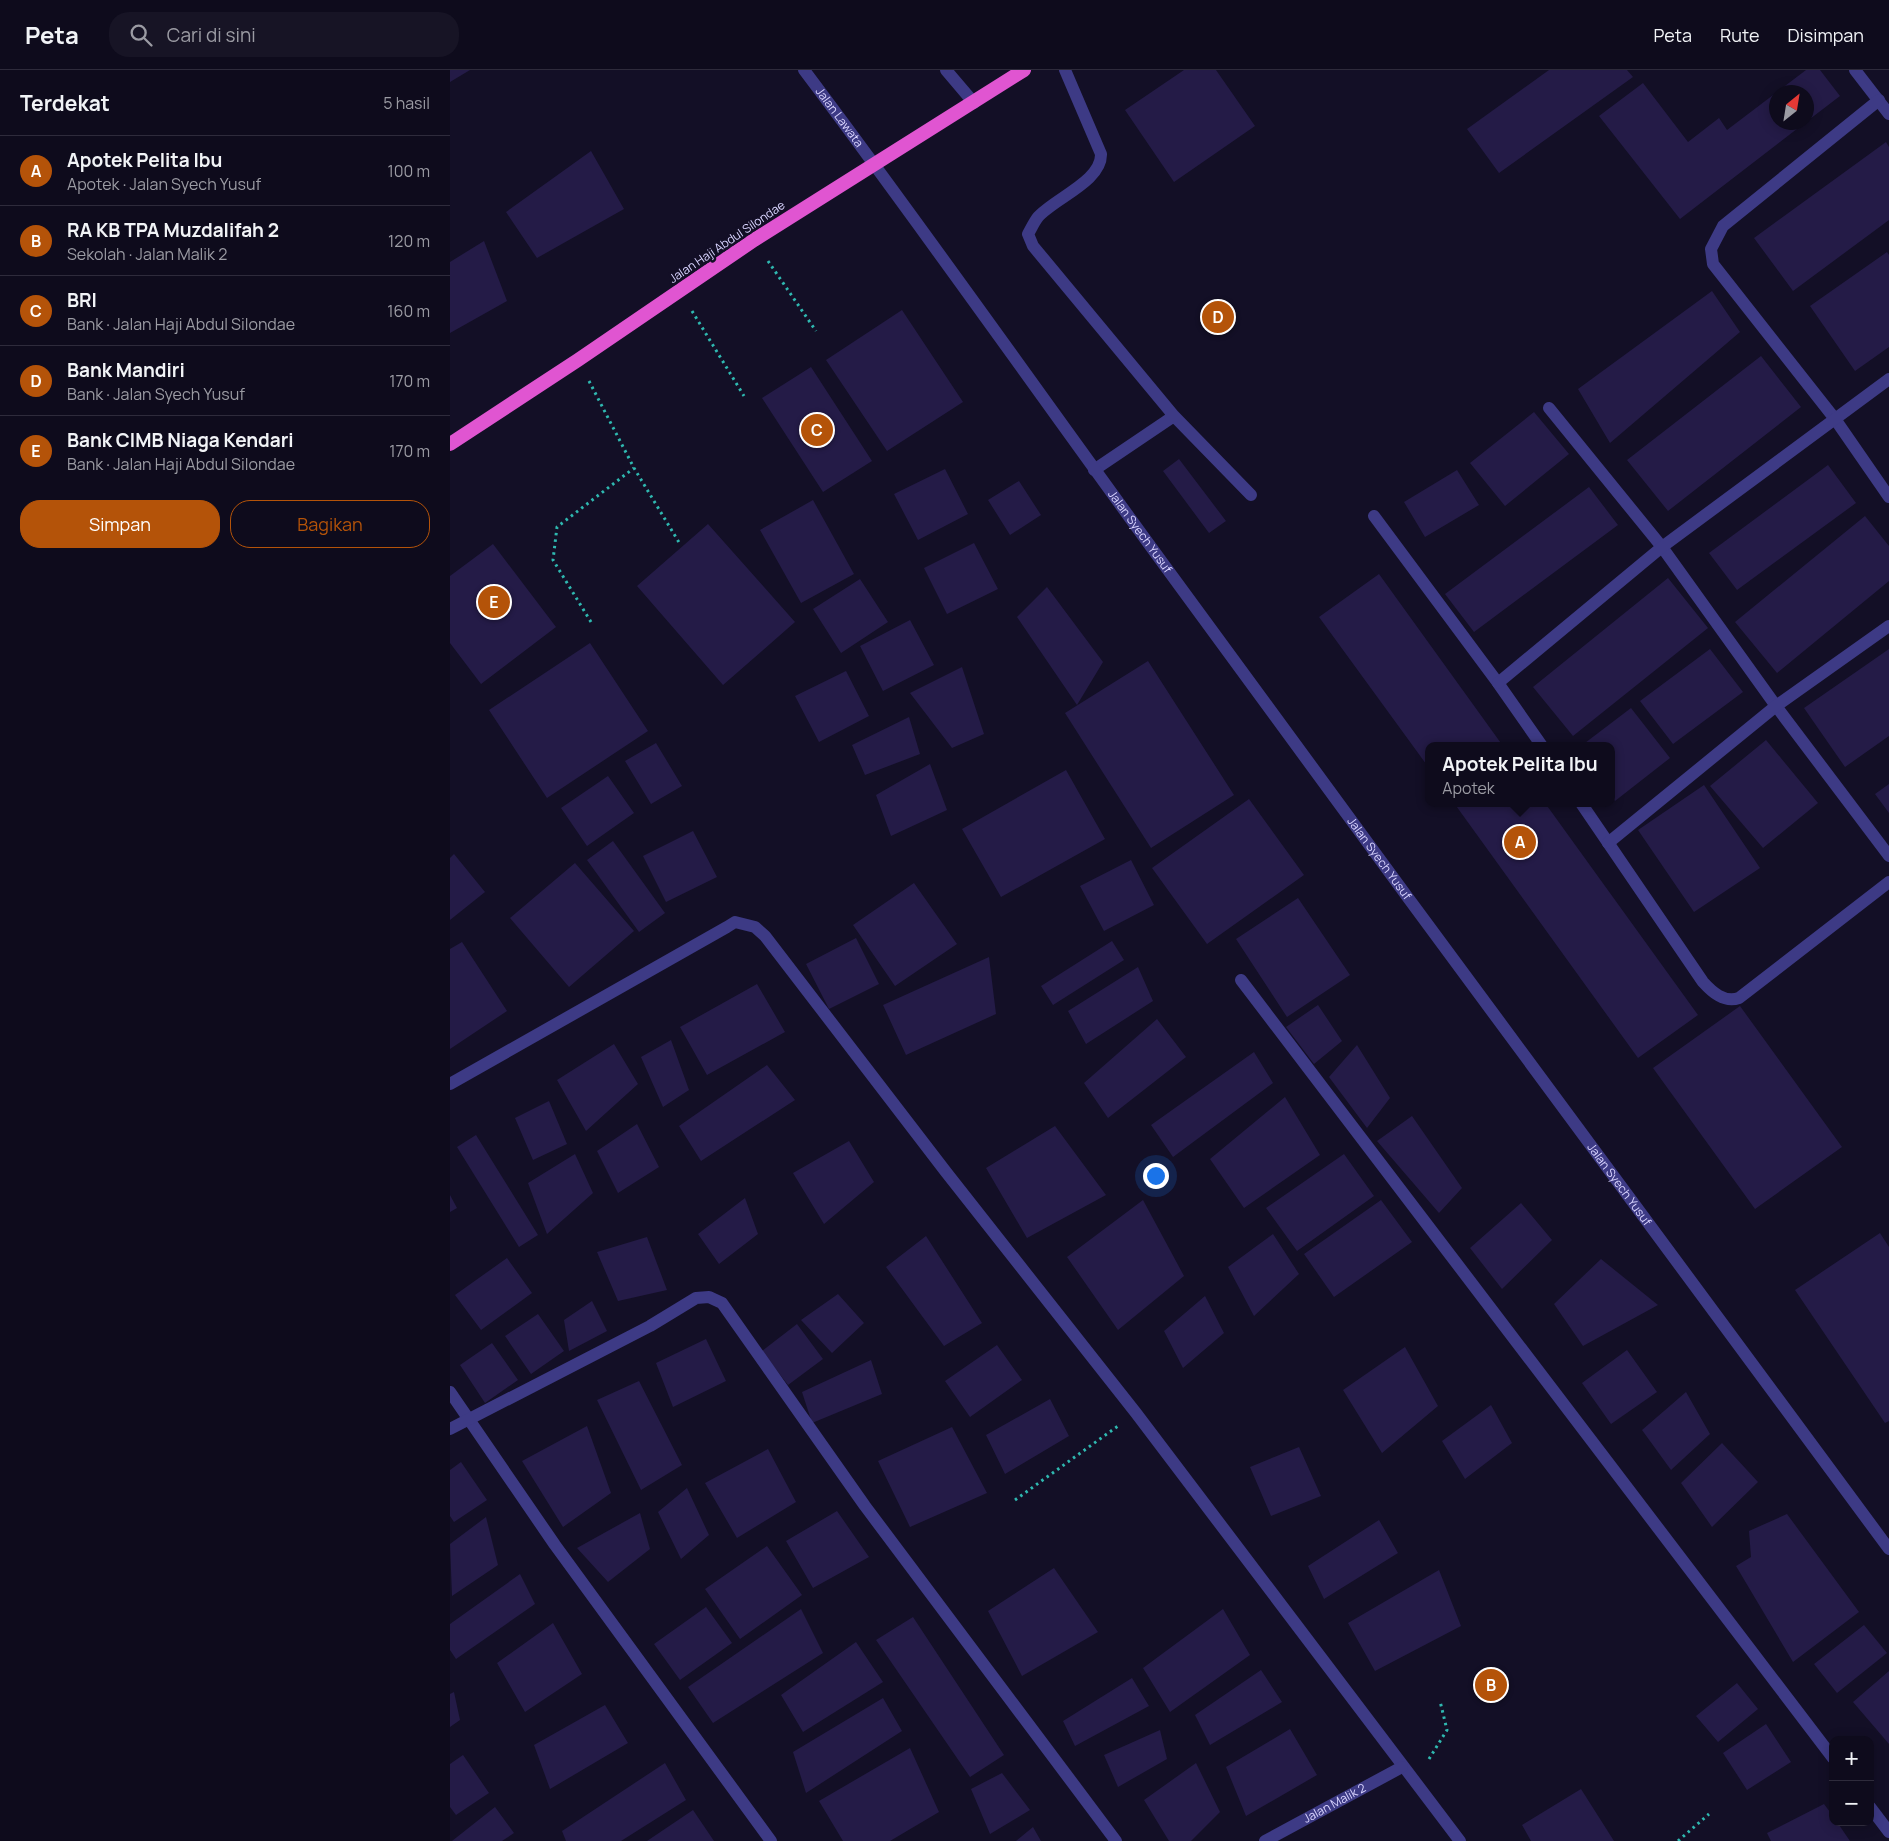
<!DOCTYPE html>
<html lang="id">
<meta charset="utf-8">
<style>
:root{--surface:#0e0b1c;--page:#171425;--text:#f1f3f6;--muted:#9b9ba3;--line:#2e2b3b;--accent:#b45309}
body{margin:0;font-family:Manrope,sans-serif;background:var(--page);color:var(--text)}
.controls{position:absolute;right:15px;bottom:15px;display:grid;overflow:hidden;border-radius:10px;box-shadow:0 2px 12px #0003}
.controls button{width:45px;height:45px;display:grid;place-items:center;padding:0;border:0;border-bottom:1px solid var(--line);background:var(--surface);color:var(--text);font:25px sans-serif}
.compass{position:absolute;left:1319px;top:15px;width:45px;height:45px;border-radius:50%;background:var(--surface);box-shadow:0 2px 12px #0003;rotate:30deg}
.you{position:absolute;left:705px;top:1105px;width:18px;height:18px;margin:-12px;border:4px solid #fff;border-radius:50%;background:#1a73e8;box-shadow:0 0 0 8px #1a73e833}
.badge{display:grid;place-items:center;width:32px;height:32px;border-radius:50%;background:var(--accent);color:#fff;font-size:16px;font-weight:700}
.pin{position:absolute;translate:-50% -50%;border:2px solid #fff;box-shadow:0 1px 5px #0006}
.popup{position:absolute;left:975px;top:672px;width:190px;height:65px;box-sizing:border-box;display:grid;place-content:center;border-radius:10px;background:var(--surface);filter:drop-shadow(0 1px 4px #0005);font-size:16px;white-space:nowrap;color:var(--muted)}
.popup b{font-size:19px;color:var(--text)}
.popup::after{content:'';position:absolute;left:50%;top:100%;margin-left:-10px;border:10px solid transparent;border-top-color:var(--surface)}
.list{margin:0;padding:0;list-style:none}
h2{display:flex;justify-content:space-between;align-items:center;height:65px;margin:0;padding:0 20px;font-size:21px}
h2 small{font-size:16px;font-weight:400;color:var(--muted)}
.list li{display:grid;grid-template-columns:32px 1fr auto;gap:15px;align-items:center;box-sizing:border-box;height:70px;padding:0 20px;border-top:1px solid var(--line)}
.list b{display:block;font-size:19px;white-space:nowrap}
.list p{margin:0;font-size:16px;white-space:nowrap;color:var(--muted)}
.list em{font-size:16px;font-style:normal;color:var(--muted)}
.actions{display:flex;gap:10px;padding:15px 20px}
.actions a{flex:1;padding:11px 0;border:1px solid var(--accent);border-radius:20px;text-align:center;font-size:18px;color:var(--accent)}
.actions .main{background:var(--accent);color:#fff}
.icon{flex:none;width:28px;height:28px;fill:none;stroke:currentColor;stroke-width:2;stroke-linecap:round;stroke-linejoin:round}
.map{position:relative;flex:none;width:1439px;height:1771px;overflow:hidden}
header{display:flex;align-items:center;gap:30px;box-sizing:border-box;height:70px;padding:0 25px;background:var(--surface);border-bottom:1px solid var(--line)}
header strong{font-size:24px}
nav{display:flex;gap:28px;margin-inline-start:auto;font-size:18px}
.search{width:350px;height:45px;background:var(--page);display:flex;align-items:center;gap:12px;box-sizing:border-box;padding:0 18px;border-radius:20px;color:var(--muted);font-size:19px}
main{display:flex}
aside{flex:1;background:var(--surface)}
.map>svg:first-child{display:block}
.building{fill:#241b47}
.lines{fill:none;stroke-linecap:round;stroke-linejoin:round}
.path{stroke:#2fb8b0;stroke-width:3;stroke-dasharray:2.5 4;stroke-linecap:butt}
.service{stroke:#3d3a85;stroke-width:12}
.minor{stroke:#3d3a85;stroke-width:12}
.tertiary{stroke:#3d3a85;stroke-width:12}
.trunk{stroke:#e055d1;stroke-width:14}
.labels{text-anchor:middle;stroke-width:5;stroke-linejoin:round;paint-order:stroke}
.street-label{font-size:12px;fill:#d9d4ff;stroke:#130f26}
</style>
<header>
<strong>Peta</strong>
<div class="search"><svg class="icon" aria-label="search" viewBox="0 0 24 24"><circle cx="10" cy="10" r="6"/><path d="M15 15l6 6"/></svg>Cari di sini</div>
<nav><a>Peta</a><a>Rute</a><a>Disimpan</a></nav>
</header>
<main>
<aside>
<h2>Terdekat<small>5 hasil</small></h2>
<ul class="list">
<li><span class="badge">A</span><div><b>Apotek Pelita Ibu</b><p>Apotek · Jalan Syech Yusuf</p></div><em>100 m</em></li>
<li><span class="badge">B</span><div><b>RA KB TPA Muzdalifah 2</b><p>Sekolah · Jalan Malik 2</p></div><em>120 m</em></li>
<li><span class="badge">C</span><div><b>BRI</b><p>Bank · Jalan Haji Abdul Silondae</p></div><em>160 m</em></li>
<li><span class="badge">D</span><div><b>Bank Mandiri</b><p>Bank · Jalan Syech Yusuf</p></div><em>170 m</em></li>
<li><span class="badge">E</span><div><b>Bank CIMB Niaga Kendari</b><p>Bank · Jalan Haji Abdul Silondae</p></div><em>170 m</em></li>
</ul>
<div class="actions"><a class="main">Simpan</a><a>Bagikan</a></div>
</aside>
<div class="map">
<svg width="1439" height="1771" viewBox="0 0 1439 1771">
<rect width="100%" height="100%" fill="#130f26"/>
<path class="building" d="M0 0H20L0 12Z
M734 0H766L805 56 724 112 675 40Z
M1099 0H1177L1183 7 1049 103 1017 59Z
M1356 0H1370L1390 26 1356 52V22H1326V52H1356L1230 149 1149 46 1193 13 1238 72 1269 48 1277 60Z
M1436 72 1439 77V150L1343 221 1304 168Z
M141 81 174 139 87 188 56 142Z
M34 171 57 231 0 263V192Z
M1437 182 1439 185V277L1405 301 1360 236Z
M1262 221 1290 262 1160 373 1128 319Z
M452 240 513 332 437 381 376 290Z
M1311 286 1351 337 1218 441 1177 390Z
M361 297 422 391 373 422 312 328Z
M1084 342 1119 384 1055 436 1020 393Z
M729 389 776 451 759 463 713 401Z
M1378 395 1406 433 1287 520 1259 483Z
M495 399 518 444 468 470 444 424Z
M1007 400 1029 435 975 467 954 432Z
M569 411 591 445 560 465 538 430Z
M1139 417 1168 455 1024 562 995 524Z
M363 430 404 504 351 533 310 460Z
M1415 446 1439 476V511L1327 603 1285 552Z
M258 454 345 552 273 615 187 516Z
M524 473 548 519 497 544 474 498Z
M43 474 106 557 31 614 0 573V506Z
M929 504 1053 676H979V698L869 547Z
M1218 508 1258 558 1123 666 1083 617Z
M410 509 438 552 391 583 363 539Z
M597 517 653 592 627 635 567 547Z
M460 550 484 595 433 621 410 576Z
M140 573 198 661 97 728 39 640Z
M1260 579 1293 622 1223 674 1190 631Z
M1439 579V666L1395 697 1354 638Z
M698 591 784 725 701 778 615 643Z
M512 597 534 664 502 678 460 623Z
M396 601 419 646 369 672 345 626Z
M1181 638 1220 688 1165 731 1161 726V676H1131Z
M459 647 470 684 415 705 402 675Z
M1316 670 1368 733 1313 778 1260 716Z
M206 673 232 716 201 734 175 691Z
M480 694 497 740 441 766 426 725Z
M616 700 655 769 551 827 512 759Z
M158 706 184 743 137 776 111 738Z
M1439 714V743L1425 724Z
M1254 715 1310 798 1244 842 1188 760Z
M799 729 854 805 757 874 702 798Z
M1004 733H1095L1248 945 1188 988Z
M243 761 267 807 216 832 193 786Z
M163 771 215 843 189 862 137 790Z
M4 784 35 822 0 850V788Z
M681 790 704 835 654 861 630 816Z
M125 793 184 861 119 917 60 848Z
M464 813 507 874 445 916 403 855Z
M848 828 900 905 837 947 786 869Z
M406 868 429 914 379 939 356 894Z
M662 871 674 890 603 935 591 916Z
M12 872 57 941 0 979V879Z
M539 887 546 944 456 985 433 935Z
M688 897 703 931 636 974 618 941Z
M307 914 335 962 257 1005 230 957Z
M868 935 892 971 864 994 836 957Z
M1290 936 1392 1077 1305 1139 1203 998Z
M707 949 736 987 658 1048 634 1013Z
M221 970 239 1020 213 1037 191 987Z
M164 974 188 1014 136 1061 107 1010Z
M907 975 940 1028 917 1058 879 1007Z
M804 982 823 1013 723 1087 701 1055Z
M317 995 345 1030 251 1091 229 1056Z
M835 1027 870 1085 794 1138 760 1089Z
M99 1031 117 1074 83 1090 65 1048Z
M962 1046 1012 1118 989 1143 927 1071Z
M187 1054 209 1097 168 1123 147 1081Z
M605 1056 656 1125 577 1168 536 1098Z
M26 1065 88 1165 69 1177 7 1077Z
M399 1071 424 1112 374 1154 343 1103Z
M125 1084 143 1123 97 1164 78 1113Z
M894 1084 924 1126 847 1181 816 1138Z
M0 1125 7 1138 0 1142Z
M295 1128 308 1164 269 1194 248 1164Z
M693 1130 734 1206 668 1260 617 1187Z
M931 1130 962 1172 884 1227 854 1184Z
M1071 1133 1102 1170 1052 1219 1020 1178Z
M1430 1163 1439 1177V1351L1435 1353 1345 1220Z
M823 1164 849 1204 804 1246 778 1197Z
M476 1166 532 1253 494 1276 436 1197Z
M197 1167 217 1220 168 1231 147 1182Z
M57 1188 82 1223 31 1260 5 1225Z
M1151 1189 1208 1235 1133 1276 1104 1234Z
M388 1224 414 1253 382 1283 351 1250Z
M755 1226 774 1263 733 1298 714 1261Z
M142 1231 157 1261 119 1281 114 1250Z
M88 1244 114 1281 81 1304 55 1266Z
M347 1254 373 1289 338 1315 312 1281Z
M256 1269 276 1311 223 1337 206 1293Z
M42 1273 68 1310 35 1333 10 1295Z
M547 1275 572 1310 520 1347 495 1311Z
M955 1277 988 1336 932 1383 893 1320Z
M1177 1280 1207 1322 1161 1354 1132 1313Z
M421 1290 432 1324 362 1353 352 1322Z
M189 1311 232 1395 191 1420 147 1330Z
M1236 1322 1260 1364 1221 1400 1192 1360Z
M600 1329 619 1366 555 1404 536 1365Z
M1041 1335 1062 1373 1015 1409 992 1371Z
M137 1356 161 1423 113 1457 72 1391Z
M502 1357 537 1423 460 1457 428 1391Z
M1272 1373 1308 1412 1262 1457 1231 1413Z
M849 1377 871 1426 821 1446 800 1397Z
M318 1379 346 1432 287 1468 255 1413Z
M11 1392 37 1430 4 1452 0 1446V1400Z
M237 1418 259 1465 231 1489 208 1442Z
M387 1441 419 1487 363 1518 336 1471Z
M190 1443 200 1479 158 1512 127 1478Z
M1337 1444 1409 1542 1343 1592 1286 1496 1301 1487 1299 1461Z
M36 1447 48 1495 2 1526 0 1474Z
M929 1450 948 1483 874 1529 858 1496Z
M317 1476 352 1525 290 1569 255 1519Z
M604 1498 648 1562 572 1606 538 1541Z
M989 1500 1011 1556 925 1601 898 1553Z
M70 1504 85 1534 6 1589 0 1580V1554Z
M256 1537 282 1573 230 1610 204 1574Z
M351 1539 373 1583 263 1653 238 1617Z
M773 1539 800 1585 720 1642 693 1598Z
M463 1547 554 1685 520 1707 426 1570Z
M103 1553 132 1604 75 1642 47 1593Z
M1414 1555 1437 1583 1387 1623 1364 1594Z
M406 1572 433 1612 353 1662 331 1625Z
M811 1600 832 1632 760 1675 745 1645Z
M1439 1601V1674L1403 1632Z
M682 1608 699 1636 625 1676 613 1651Z
M1287 1613 1308 1639 1268 1672 1246 1646Z
M4 1622 10 1650 0 1657V1624Z
M433 1628 452 1661 356 1723 343 1682Z
M155 1635 178 1673 100 1719 84 1675Z
M1316 1654 1341 1692 1297 1720 1273 1683Z
M840 1659 867 1705 796 1746 776 1697Z
M710 1660 717 1689 668 1717 654 1685Z
M460 1678 489 1742 440 1771H393L369 1731Z
M13 1685 39 1723 6 1745 0 1737V1694Z
M215 1693 236 1730 171 1771H116L112 1761Z
M746 1693 770 1742 741 1771H719L694 1730Z
M552 1703 580 1740 540 1764 521 1719Z
M1131 1719 1164 1771H1081L1072 1755Z
M1374 1734 1383 1746V1752H1387L1400 1771H1321L1317 1763Z
M45 1737 64 1763 52 1771H2Z
M243 1740 264 1771H197Z
M583 1757 591 1771H566Z"/>
<g class="lines">
<path class="path" d="M318 191 366 261
M242 241 294 326
M139 311 184 398 230 474
M141 552 103 490 107 457 184 398
M565 1430 668 1356
M979 1689 997 1660 990 1631
M1228 1771 1259 1744"/>
<path class="service" d="M496 0 524 33
M615 0 651 84C652 111 605 128 588 147 584 152 581 159 578 164L583 176 724 346 801 425
M644 400 724 346"/>
<g class="minor">
<path d="M1405 0 1439 44"/>
<path d="M1429 30 1273 156 1261 179 1263 194 1385 349 1439 427"/>
<path d="M1099 338 1212 477 1326 636 1439 786"/>
<path d="M924 446 1048 613 1092 676"/>
<path d="M1048 613 1212 477 1439 309"/>
<path d="M1131 733 1253 912C1262 922 1274 933 1289 928L1439 812"/>
<path d="M1158 773 1326 636 1439 556"/>
<path d="M791 910 1383 1688"/>
<path d="M0 1014 277 857 285 852 305 857 315 866 496 1102 686 1343 1010 1771"/>
<path d="M0 1322 105 1475 321 1771"/>
<path d="M0 1359 200 1256 246 1228 259 1227 272 1233 415 1436 666 1771"/>
<path d="M1420 1737 1439 1762"/>
<path id="s1" d="M815 1771 952 1697"/>
</g>
<path class="tertiary" id="s2" d="M354 0C476 162 592 328 712 492 953 822 1195 1150 1439 1479"/>
<path class="trunk" d="M0 374 128 290 304 170 574 0"/>
</g>
<g class="labels">
<g class="street-label">
<text dy="4" stroke="none"><textPath href="#s2" startOffset="59">Jalan Lawata</textPath></text>
<text transform="translate(277 172) rotate(-34)" y="4">Jalan Haji Abdul Silondae</text>
<text dy="4" stroke="none"><textPath href="#s2" startOffset="571">Jalan Syech Yusuf</textPath></text>
<text dy="4" stroke="none"><textPath href="#s2" startOffset="976">Jalan Syech Yusuf</textPath></text>
<text dy="4" stroke="none"><textPath href="#s2" startOffset="1381">Jalan Syech Yusuf</textPath></text>
<text dy="4" stroke="none"><textPath href="#s1" startOffset="79">Jalan Malik 2</textPath></text>
</g>
</g>
</svg>
<div class="controls">
<button>+</button>
<button>−</button>
</div>
<svg class="compass" viewBox="-18 -18 36 36"><path d="M0-13l5 13h-10z" fill="#e53935"/><path d="M0 13l5-13h-10z" fill="#9b9ba3"/></svg>
<div class="you"></div>
<div class="pin badge" style="left:1070px;top:772px">A</div>
<div class="popup"><b>Apotek Pelita Ibu</b>Apotek</div>
<div class="pin badge" style="left:1041px;top:1615px">B</div>
<div class="pin badge" style="left:367px;top:360px">C</div>
<div class="pin badge" style="left:768px;top:247px">D</div>
<div class="pin badge" style="left:44px;top:532px">E</div>
</div>
</main>
